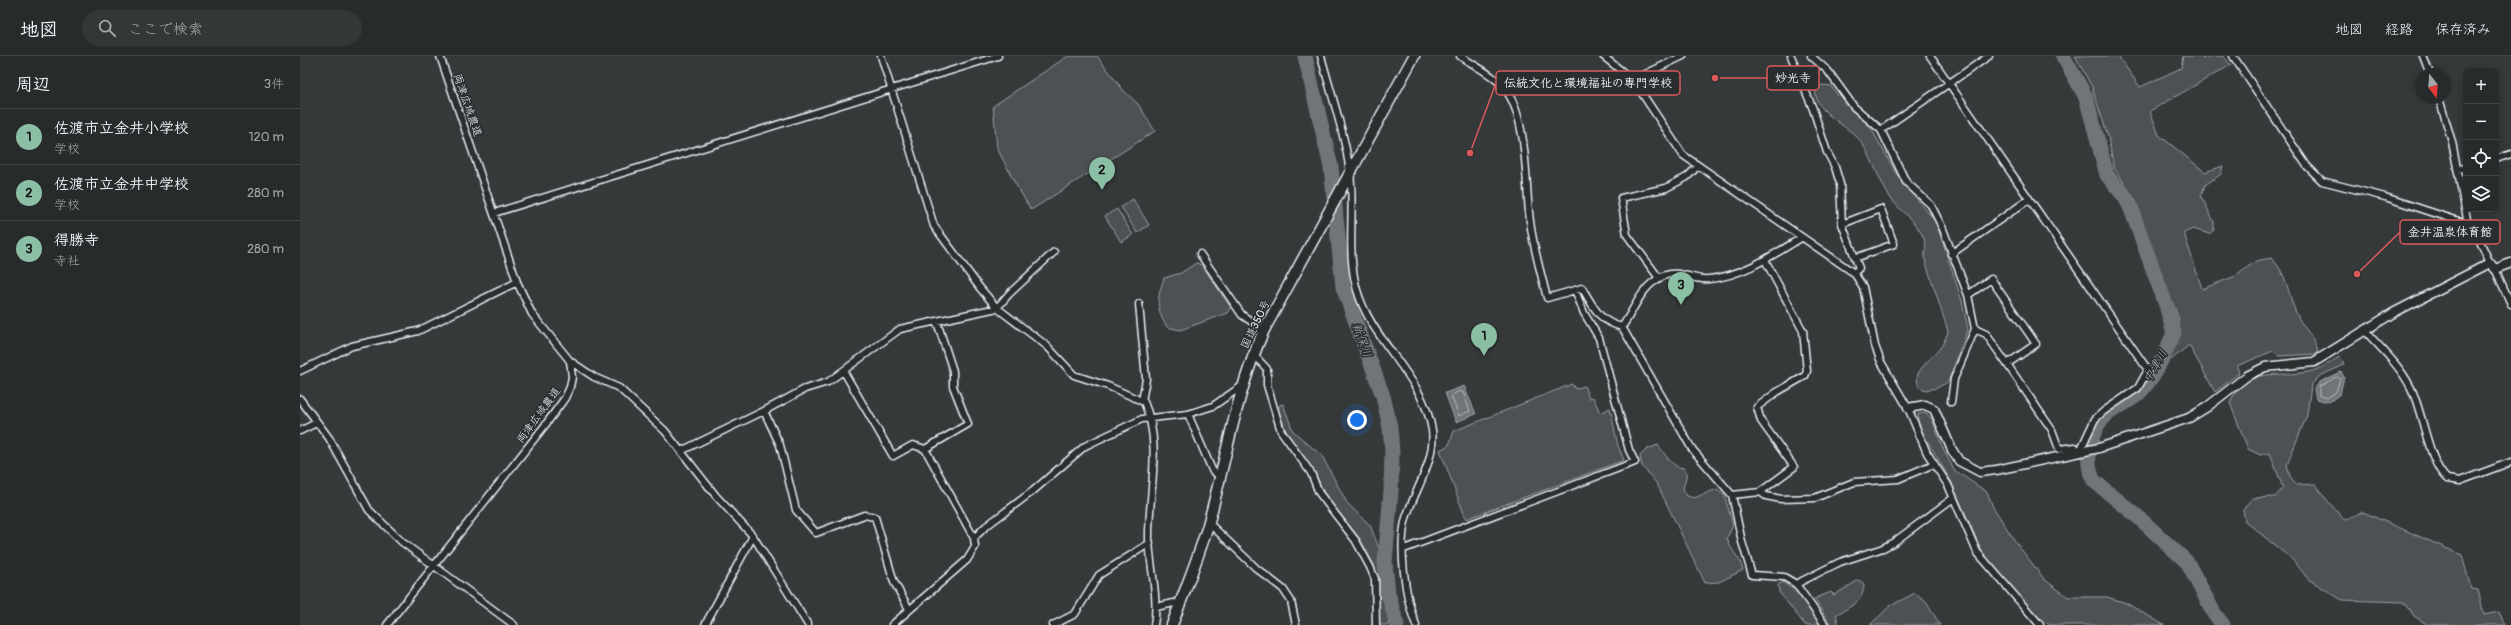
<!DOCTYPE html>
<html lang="ja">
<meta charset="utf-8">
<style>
:root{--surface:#282b2c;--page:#343738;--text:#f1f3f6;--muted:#a5a7a9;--line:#444748;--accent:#8abfa5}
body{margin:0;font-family:Pangolin,"Klee One",sans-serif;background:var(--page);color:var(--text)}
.controls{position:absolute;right:12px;top:12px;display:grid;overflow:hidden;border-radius:8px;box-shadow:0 2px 6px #0003}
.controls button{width:36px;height:36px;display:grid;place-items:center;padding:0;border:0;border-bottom:1px solid var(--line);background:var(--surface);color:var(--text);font:20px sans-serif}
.compass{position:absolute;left:2115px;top:12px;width:36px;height:36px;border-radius:50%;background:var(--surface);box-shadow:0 2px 6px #0003;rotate:163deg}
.you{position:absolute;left:1057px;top:364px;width:14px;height:14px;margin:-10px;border:3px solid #fff;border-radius:50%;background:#1a73e8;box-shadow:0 0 0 6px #1a73e833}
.badge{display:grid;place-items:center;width:26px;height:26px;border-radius:50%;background:var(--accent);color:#111;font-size:13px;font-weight:700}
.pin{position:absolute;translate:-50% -33px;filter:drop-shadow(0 1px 2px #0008)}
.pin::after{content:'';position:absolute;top:21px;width:14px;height:12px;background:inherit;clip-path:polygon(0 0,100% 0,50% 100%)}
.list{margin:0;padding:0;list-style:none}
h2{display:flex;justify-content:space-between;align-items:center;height:52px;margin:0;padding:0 16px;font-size:17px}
h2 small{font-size:13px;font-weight:400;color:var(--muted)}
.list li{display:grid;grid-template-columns:26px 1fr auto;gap:12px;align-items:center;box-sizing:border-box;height:56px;padding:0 16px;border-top:1px solid var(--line)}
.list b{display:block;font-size:15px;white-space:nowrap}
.list p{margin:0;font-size:13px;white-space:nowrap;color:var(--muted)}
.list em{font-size:13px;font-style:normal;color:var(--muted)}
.icon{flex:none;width:22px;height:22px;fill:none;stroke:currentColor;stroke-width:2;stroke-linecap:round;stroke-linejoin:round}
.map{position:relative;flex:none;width:2211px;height:569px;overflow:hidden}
header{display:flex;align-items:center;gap:24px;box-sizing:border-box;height:56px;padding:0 20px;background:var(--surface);border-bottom:1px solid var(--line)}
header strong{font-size:19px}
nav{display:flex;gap:22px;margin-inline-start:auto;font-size:14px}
.search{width:280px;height:36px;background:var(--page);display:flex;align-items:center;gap:10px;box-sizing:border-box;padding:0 14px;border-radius:22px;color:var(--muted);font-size:15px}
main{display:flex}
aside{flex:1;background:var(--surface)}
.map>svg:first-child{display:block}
.green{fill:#4d5152;stroke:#9aa1a5}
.water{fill:#707579;stroke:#a0a7ac}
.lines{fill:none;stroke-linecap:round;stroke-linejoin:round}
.shore{stroke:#b8bfc5;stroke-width:1}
.river{stroke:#707579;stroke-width:15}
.minor-casing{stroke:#e8f1f8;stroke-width:9}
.tertiary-casing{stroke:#e8f1f8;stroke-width:11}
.trunk-casing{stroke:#e8f1f8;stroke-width:13}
.minor{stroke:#2a2d2e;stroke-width:6}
.tertiary{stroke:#2a2d2e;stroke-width:8}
.trunk{stroke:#2a2d2e;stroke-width:10}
.labels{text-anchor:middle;stroke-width:3;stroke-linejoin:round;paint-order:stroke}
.street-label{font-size:11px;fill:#e8f1f8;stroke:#2a2d2e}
.water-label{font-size:12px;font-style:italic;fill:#acb3b8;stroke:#2a2d2e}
.leader{fill:none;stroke:#da5a5c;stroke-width:1.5}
.callout-dot{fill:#da5a5c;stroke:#2a2d2e;stroke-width:1.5}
.callout{fill:#2a2d2e;stroke:#da5a5c;stroke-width:1.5}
.callout-label{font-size:12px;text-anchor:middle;font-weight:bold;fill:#e8f1f8}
</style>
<header>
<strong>地図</strong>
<div class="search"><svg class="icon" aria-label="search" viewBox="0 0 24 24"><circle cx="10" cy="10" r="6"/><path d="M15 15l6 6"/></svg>ここで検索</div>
<nav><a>地図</a><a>経路</a><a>保存済み</a></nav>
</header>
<main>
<aside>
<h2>周辺<small>3件</small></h2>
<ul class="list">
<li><span class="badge">1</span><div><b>佐渡市立金井小学校</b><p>学校</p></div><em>120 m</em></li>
<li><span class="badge">2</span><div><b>佐渡市立金井中学校</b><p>学校</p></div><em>280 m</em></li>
<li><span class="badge">3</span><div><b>得勝寺</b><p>寺社</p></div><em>280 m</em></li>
</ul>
</aside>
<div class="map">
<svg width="2211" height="569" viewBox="0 0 2211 569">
<rect width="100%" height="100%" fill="#35393a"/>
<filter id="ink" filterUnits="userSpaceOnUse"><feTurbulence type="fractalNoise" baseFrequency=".025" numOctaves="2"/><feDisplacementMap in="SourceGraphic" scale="8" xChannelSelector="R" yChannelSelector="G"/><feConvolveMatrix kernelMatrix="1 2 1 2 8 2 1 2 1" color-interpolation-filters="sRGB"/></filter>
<g filter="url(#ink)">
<path class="green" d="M768 0H797L823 34 838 48 855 75 731 154 715 127 697 92 693 50Z
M1775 0H1818L1840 31 1881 12 1883 0H1901L1904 3 1911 0H1923L1931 9 1850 55 1859 79 1905 116 1923 110 1921 118 1905 129 1901 140 1914 166V174L1909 178 1893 173 1884 177 1902 233 1936 220 1956 205 1971 202C1988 217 1988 241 1998 261 2005 274 2014 280 2018 296L2016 298 1979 300 1973 295 1937 310 1939 317 1915 336 1889 289 1871 304 1866 301 1880 277 1878 260 1851 193 1836 145 1814 112 1808 81 1792 31Z
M1523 29 1531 30 1542 45 1569 69 1598 120 1636 166 1662 245 1668 273 1648 326 1637 332 1626 334 1619 331C1617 326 1616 320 1619 316 1630 299 1642 297 1648 275L1624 201C1625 195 1627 190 1624 183 1618 167 1602 157 1592 144 1577 124 1573 98 1556 80 1545 69 1508 51 1517 31Z
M833 143 849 169 837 177 821 151Z
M817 153 833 179 821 186 805 160Z
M896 207 902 209 931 252 928 257 880 274 867 271C855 252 857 242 864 222L881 217Z
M2039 301 2043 305 2044 309 2020 320 2011 329 2007 359 1987 409 1990 420 1996 429 2016 428 2021 437 2044 464 2063 456 2162 499 2171 533 2178 534 2184 559 2199 556 2205 569H2128L2114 560 2103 546 2042 544 2008 523 1994 505 1945 465 1943 454 1952 442 1975 441 1983 432 1970 397 1960 399 1948 393 1930 347C1945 309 1978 322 2008 316 2019 314 2030 307 2039 301Z
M1272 328 1275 333 1284 330 1289 342 1293 341 1300 357 1310 352 1318 390 1324 404 1166 463 1140 394 1149 389 1154 375Z
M983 348 993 375 1022 400 1047 447 1070 469 1080 495 1089 569H1079L1078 524 1074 509 1060 483 1024 437 1014 415 988 380 978 354 980 349Z
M1626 357 1632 363 1642 390 1654 414 1687 436 1693 451 1717 488 1745 524 1768 541H1807L1826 547 1864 569H1750L1739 562 1684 500 1651 425 1618 369V358Z
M1358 389C1365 398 1372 412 1384 412L1387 417 1383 433 1387 440 1394 442 1417 433 1424 438 1433 469 1427 482C1431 497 1439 498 1443 514L1419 526 1405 527 1357 428 1342 410 1340 400 1347 393Z
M1559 524 1564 528C1564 547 1550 550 1536 559L1539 569H1531L1514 543 1531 536 1534 539Z
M1483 526C1500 537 1510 552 1521 569H1505L1479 536 1478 529Z
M1615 537 1626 545 1640 569H1570L1590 550Z"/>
<path class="water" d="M2041 316 2044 321 2040 338 2029 346 2016 343 2014 333 2020 326Z
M1164 330 1176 358 1156 366 1145 337Z"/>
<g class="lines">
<path class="shore" d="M2037 321 2040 323 2036 336 2027 342 2019 340V331Z
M1160 335 1163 336 1170 355 1159 360 1151 340Z"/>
<path class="river" d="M1005 0 1031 111 1043 231 1083 340 1090 371 1092 395 1091 435 1085 506 1088 537 1097 569
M1763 0 1786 41 1807 119 1825 141 1831 153 1866 249 1874 277C1865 297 1854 323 1838 338 1830 345 1819 350 1810 356 1790 371 1783 404 1794 425L1837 460 1887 506 1914 557 1923 569"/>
<g class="minor-casing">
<path id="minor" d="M581 0 634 170 680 232 697 252 747 290 774 319 808 330 844 346C863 389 848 439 849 483 850 512 859 541 854 569
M1021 0C1031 38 1045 78 1050 117 1055 156 1046 196 1057 234 1072 287 1123 319 1132 374 1136 404 1115 434 1106 462 1098 490 1105 542 1116 569
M1160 0C1176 11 1197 20 1208 37 1228 68 1225 128 1230 165 1233 191 1241 217 1247 242L1282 232C1294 251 1298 265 1322 271L1392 393 1432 439 1460 436 1466 440 1481 443 1515 442 1554 426 1598 423 1634 408
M1303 0 1333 24 1383 99 1554 217 1563 231 1575 290 1581 306 1608 352 1627 397 1648 429 1677 496 1740 569
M1491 0 1513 53 1527 96 1535 111 1540 128 1542 168 1559 212 1554 217
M1511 0 1528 15 1554 51 1581 74 1606 126 1631 149 1643 173 1668 239 1675 273 1654 323 1651 346
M1630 0 1848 314 1838 332 1804 355 1795 363 1779 397
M1933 0 2007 110 2022 125 2085 141 2168 168
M2123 0 2130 18
M1333 24 1383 0
M2139 42 2152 86 2168 168 2177 179 2190 207
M1581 74 1689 0
M2196 103 2211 98
M2157 113 2166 112
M194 157 698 0
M1542 168 1581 153 1594 188 1555 202
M900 198 942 259 964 274
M1651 198 1728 144
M2195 213 2211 248
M1359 222 1327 179 1321 142 1366 132 1387 121 1398 110
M1668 239 1691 223 1736 288 1707 308
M839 248 846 323 842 345
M1322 271C1335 253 1340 232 1361 221 1378 212 1393 225 1409 223 1443 220 1473 199 1501 182
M1675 273 1686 278 1707 308 1752 374 1759 393 1775 391 1779 397
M2065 275C2082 293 2100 310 2111 332 2123 356 2128 406 2147 423L2160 425 2211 406
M953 298 967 313V329L981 375 1011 417 1019 437 1056 485 1070 511 1075 523 1076 569
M270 305 294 321 319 332 365 375 416 440 453 480 508 569
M0 315 52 290 118 275 217 226
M544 316 593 400 613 389 625 393 668 368 653 330V315L637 266
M0 343 29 382 69 454 102 486 214 569
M464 355 505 333 528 326 600 273 697 252 709 238 754 196
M888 358 912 414 919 420
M0 375 16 367
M625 393 674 482
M381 395 464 355 480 389 496 454 516 477 564 459 575 461 594 526 609 553
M1460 436 1494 411 1461 365 1457 351 1477 336 1505 320 1507 315 1503 275 1465 204
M1432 439 1442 486 1452 519 1484 521 1496 528 1540 506 1583 492 1594 486 1652 443
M907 469 913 471 956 512 983 533 991 545 996 569
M1104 493 1335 406 1329 394 1299 282 1284 257 1275 234
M1496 528 1525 569
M856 551 874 547
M87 569 246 368 265 342 270 331 272 321 270 305 232 258 217 226 140 0
M405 569 453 480
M592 569 667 504 675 491 674 482 685 471 733 435 785 390 842 363 888 358 913 350 942 330
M753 569 775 558 799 519 850 487"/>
</g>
<g class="tertiary-casing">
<path id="tertiary" d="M1608 352 1625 349 1634 353 1652 394 1659 405 1680 416 1696 414 1799 392 1889 362 1907 351 1947 320 1965 311 2014 306 2093 257 2190 207 2195 213 2211 207"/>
</g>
<g class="trunk-casing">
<path id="trunk" d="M872 569C884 536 898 503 908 469 926 404 936 336 964 274L1114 0"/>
</g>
<use href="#minor" class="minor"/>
<use href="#tertiary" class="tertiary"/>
<use href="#trunk" class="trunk"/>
</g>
</g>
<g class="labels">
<g class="street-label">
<text transform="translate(168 49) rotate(71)" y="4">両津広域農道</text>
<text transform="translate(955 268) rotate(-64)" y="4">国道350号</text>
<text transform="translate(238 359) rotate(-54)" y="4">両津広域農道</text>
</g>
<g class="water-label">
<text transform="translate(1062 284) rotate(70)" y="4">新保川</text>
<text transform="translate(1855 310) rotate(-60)" y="4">中津川</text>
</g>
</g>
<path class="leader" d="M1415 22L1467 22M1170 97L1196 27M2057 218L2100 176"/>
<g class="callout-dot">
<circle cx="1415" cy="22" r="4"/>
<circle cx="1170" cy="97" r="4"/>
<circle cx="2057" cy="218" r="4"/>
</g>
<g class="callout">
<rect x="1467" y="10" width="52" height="24" rx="4"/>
<rect x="1196" y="15" width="184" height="24" rx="4"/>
<rect x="2100" y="164" width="100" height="24" rx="4"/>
</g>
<g class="callout-label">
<text x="1493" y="26">妙光寺</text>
<text x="1288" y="31">伝統文化と環境福祉の専門学校</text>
<text x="2150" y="180">金井温泉体育館</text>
</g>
</svg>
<div class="controls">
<button>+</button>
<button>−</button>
<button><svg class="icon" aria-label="locate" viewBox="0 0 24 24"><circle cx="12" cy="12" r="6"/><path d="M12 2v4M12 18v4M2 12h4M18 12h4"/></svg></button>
<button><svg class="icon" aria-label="layers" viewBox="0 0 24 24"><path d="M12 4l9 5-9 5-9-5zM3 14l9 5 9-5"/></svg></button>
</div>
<svg class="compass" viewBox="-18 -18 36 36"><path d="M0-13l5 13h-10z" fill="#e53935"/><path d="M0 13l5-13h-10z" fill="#a5a7a9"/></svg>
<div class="you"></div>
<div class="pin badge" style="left:1184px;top:300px">1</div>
<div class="pin badge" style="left:802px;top:134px">2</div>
<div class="pin badge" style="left:1381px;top:249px">3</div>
</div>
</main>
